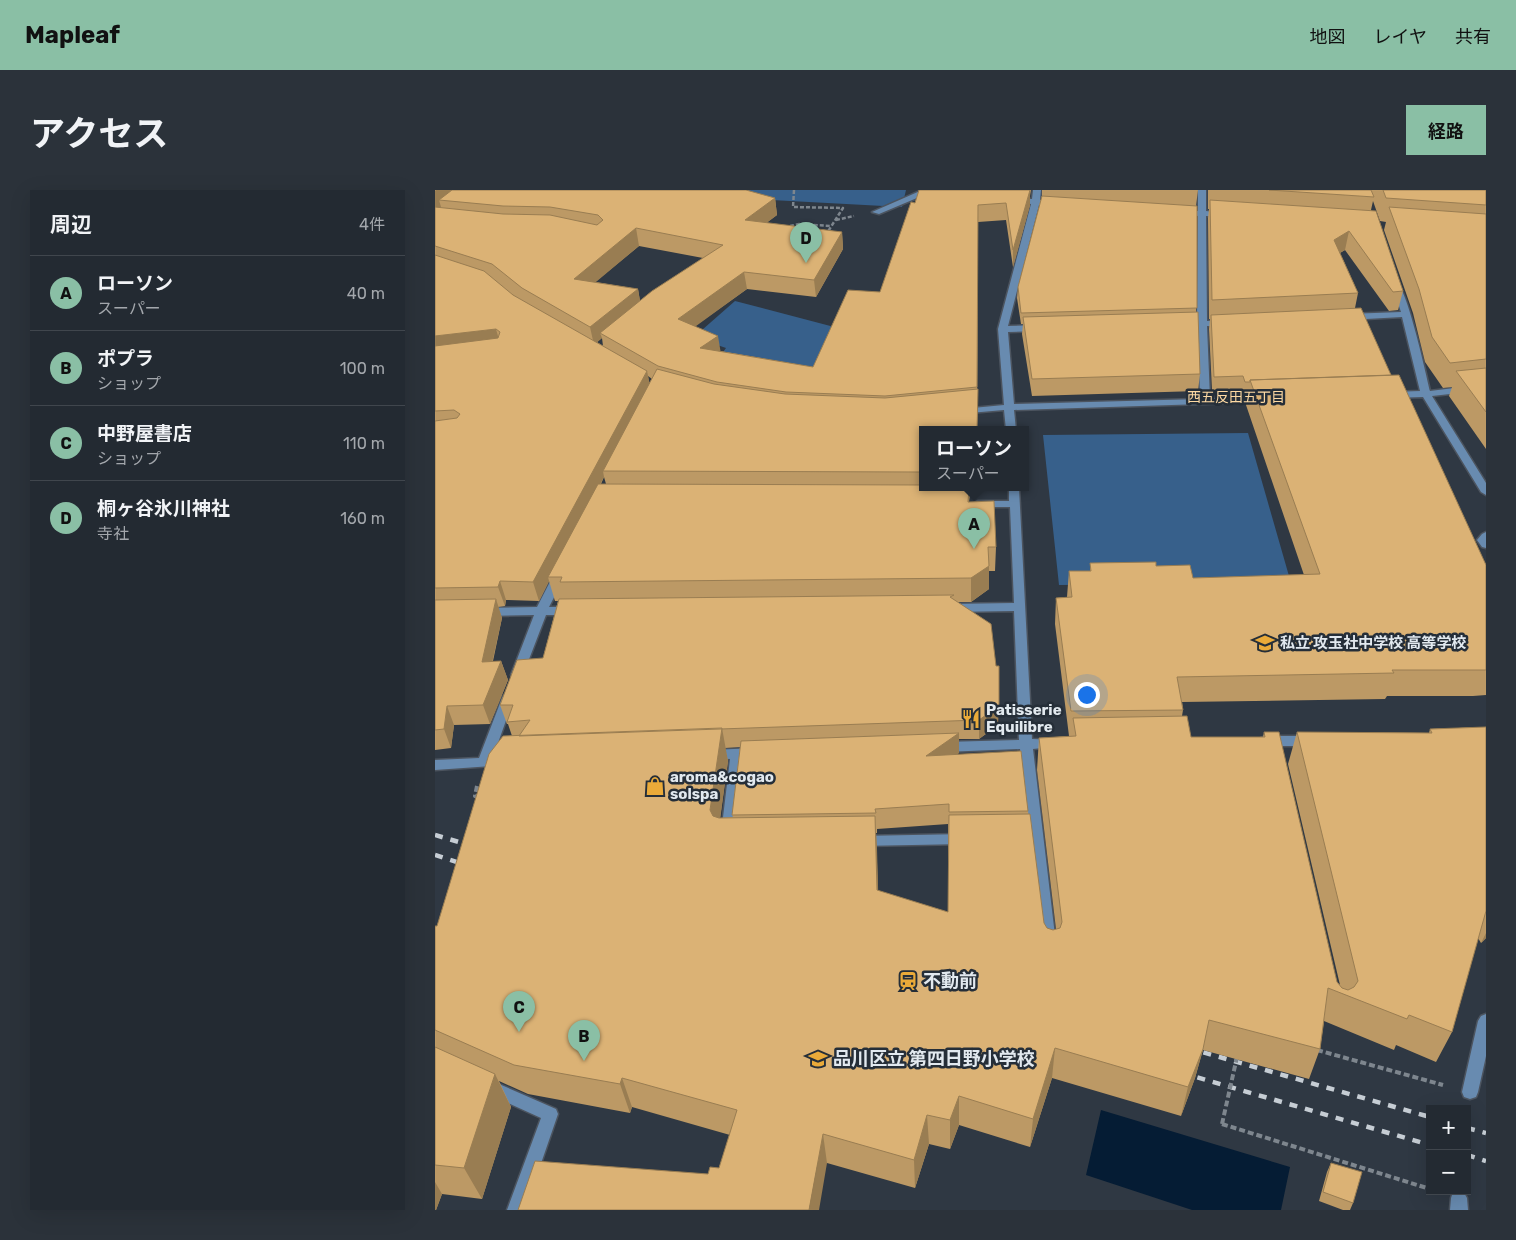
<!DOCTYPE html>
<html lang="ja">
<meta charset="utf-8">
<style>
:root{--surface:#232a32;--page:#2b323a;--text:#f1f3f6;--muted:#a3a7ac;--line:#40464d;--accent:#8abfa5}
body{margin:0;font-family:Rubik,"Noto Sans JP",sans-serif;background:var(--page);color:var(--text)}
.controls{position:absolute;right:15px;bottom:15px;display:grid;overflow:hidden;border-radius:0px;box-shadow:0 5px 20px #0002}
.controls button{width:45px;height:45px;display:grid;place-items:center;padding:0;border:0;border-bottom:1px solid var(--line);background:var(--surface);color:var(--text);font:25px sans-serif}
.you{position:absolute;left:651px;top:504px;width:18px;height:18px;margin:-12px;border:4px solid #fff;border-radius:50%;background:#1a73e8;box-shadow:0 0 0 8px #1a73e833}
.badge{display:grid;place-items:center;width:32px;height:32px;border-radius:50%;background:var(--accent);color:#111;font-size:16px;font-weight:700}
.pin{position:absolute;translate:-50% -41px;filter:drop-shadow(0 1px 2px #0008)}
.pin::after{content:'';position:absolute;top:26px;width:18px;height:15px;background:inherit;clip-path:polygon(0 0,100% 0,50% 100%)}
.popup{position:absolute;left:484px;top:236px;width:110px;height:65px;box-sizing:border-box;display:grid;place-content:center;border-radius:0px;background:var(--surface);filter:drop-shadow(0 1px 4px #0005);font-size:16px;white-space:nowrap;color:var(--muted)}
.popup b{font-size:19px;color:var(--text)}
.popup::after{content:'';position:absolute;left:50%;top:100%;margin-left:-10px;border:10px solid transparent;border-top-color:var(--surface)}
.list{margin:0;padding:0;list-style:none}
h2{display:flex;justify-content:space-between;align-items:center;height:65px;margin:0;padding:0 20px;font-size:21px}
h2 small{font-size:16px;font-weight:400;color:var(--muted)}
.list li{display:grid;grid-template-columns:32px 1fr auto;gap:15px;align-items:center;box-sizing:border-box;height:75px;padding:0 20px;border-top:1px solid var(--line)}
.list b{display:block;font-size:19px;white-space:nowrap}
.list p{margin:0;font-size:16px;white-space:nowrap;color:var(--muted)}
.list em{font-size:16px;font-style:normal;color:var(--muted)}
.map{position:relative;flex:none;width:1051px;height:1020px;overflow:hidden;border-radius:0px}
header{display:flex;align-items:center;gap:30px;box-sizing:border-box;height:70px;padding:0 25px;background:var(--accent);color:#111}
header strong{font-size:24px}
nav{display:flex;gap:28px;margin-inline-start:auto;font-size:18px}
.intro{display:flex;align-items:center;justify-content:space-between;box-sizing:border-box;height:120px;padding:0 30px}
h1{margin:0;font-size:35px}
.button{padding:12px 22px;border-radius:0px;background:var(--accent);color:#111;font-size:18px;font-weight:700}
main{display:flex;gap:30px;padding:0 30px}
aside{flex:1;background:var(--surface);border-radius:0px;box-shadow:0 5px 20px #0002}
.map>svg:first-child{display:block}
.green{fill:#37608b}
.water{fill:#051c34}
.lines{fill:none;stroke-linecap:round;stroke-linejoin:round}
.minor-casing{stroke:#4c545f;stroke-width:3}
.path-far1{stroke:#7e868e;stroke-width:2.5;stroke-dasharray:4 2;stroke-linecap:butt}
.path{stroke:#7e868e;stroke-width:4;stroke-dasharray:6 3;stroke-linecap:butt}
.minor{fill:#688bb0;fill-rule:evenodd}
.rail{stroke:#c6cdd4;stroke-width:4.5;stroke-dasharray:8 8;stroke-linecap:butt}
.path-bridge{stroke:#7e868e;stroke-width:4;stroke-dasharray:6 3;stroke-linecap:butt}
.wall{fill:#bc9965;fill-rule:evenodd}
.shaded-wall{fill:#997d52}
.building{fill:#dbb275;stroke:#997d52}
.labels{text-anchor:middle;stroke-width:5;stroke-linejoin:round;paint-order:stroke}
.far-neighbourhood-label{font-size:14px;fill:#fdd9a3;stroke:#252e38}
.poi-label{font-size:15px;font-weight:bold;fill:#e2e9ef;stroke:#252e38;text-anchor:start}
.near-poi-label{font-size:18px;font-weight:bold;fill:#e2e9ef;stroke:#252e38;text-anchor:start}
</style>
<header>
<strong>Mapleaf</strong>
<nav><a>地図</a><a>レイヤ</a><a>共有</a></nav>
</header>
<div class="intro"><h1>アクセス</h1><a class="button">経路</a></div>
<main>
<aside>
<h2>周辺<small>4件</small></h2>
<ul class="list">
<li><span class="badge">A</span><div><b>ローソン</b><p>スーパー</p></div><em>40 m</em></li>
<li><span class="badge">B</span><div><b>ポプラ</b><p>ショップ</p></div><em>100 m</em></li>
<li><span class="badge">C</span><div><b>中野屋書店</b><p>ショップ</p></div><em>110 m</em></li>
<li><span class="badge">D</span><div><b>桐ヶ谷氷川神社</b><p>寺社</p></div><em>160 m</em></li>
</ul>
</aside>
<div class="map">
<svg width="1051" height="1020" viewBox="0 0 1051 1020">
<rect width="100%" height="100%" fill="#2f3843"/>
<path class="green" d="M152 0H471L467 17Z
M300 111 403 138 410 195 281 172 291 158 259 147Z
M813 243 856 393 624 395 608 245Z"/>
<path class="water" d="M666 920 855 977 846 1020H757L651 985Z"/>
<g class="lines">
<g class="minor-casing">
<path id="minor" d="M598 0H606L605 10 622 12 626 14 622 16 604 15 573 136 603 135 608 138 603 141 573 142 579 214 765 209 763 136 748 137 743 134 748 131H762L763 26 747 24 743 22 747 20 763 21V0H771V21L789 23 793 25 789 27 771 26 772 131 791 130 796 133 791 136H772L775 208 827 207 830 208V212L579 220 581 240H571L569 220 523 224 522 222 527 219 569 215 563 139 596 14 580 12 576 10 580 8 597 9Z
M485 1 497 2 501 4 497 6 489 5 444 24 437 22Z
M961 92C972 97 991 184 995 201L1051 194V200L997 206 1051 293V305L1046 302 988 207 956 208 951 205 956 202 985 201 967 127 913 130 908 127 913 124 966 122 957 95Z
M574 298H584L597 549 626 550 627 553 626 556 598 559 621 754 619 758 614 760 609 758 607 754 585 559 509 562 504 560 503 557 504 554 509 552 584 550 579 421 515 422 509 418 515 414 579 413 575 317H543L538 314 543 311H574Z
M1051 342V358L1047 357 1042 350 1047 344Z
M124 382 130 386 114 417H137L143 421 137 425H111L88 485 82 489 78 488 76 485 99 425 47 426 41 422 47 418 102 417 118 386Z
M73 504 77 505 79 508 58 567 71 569 73 572 71 575 0 580V570L44 568 67 508 69 505Z
M831 546H876L881 548 882 551 881 554 876 556H831L826 554 825 551 826 548Z
M321 558 326 560 327 563 326 566 308 568 300 644 298 648 293 649 288 648 286 644 295 569 271 568 270 565 271 562 276 560Z
M530 644 535 645 537 649 535 653 530 654 425 656 420 655 418 651 420 647 425 646Z
M1051 824V866L1043 902 1041 907 1035 909 1029 907 1027 902 1043 831 1046 826Z
M55 890 121 919 123 924 90 1020H72L106 928 49 902 47 897 49 892Z
M1028 1001 1032 1008 1033 1020H1015L1016 1008 1018 1002Z"/>
</g>
<path class="path-far1" d="M359 0 358 17 408 18 392 43
M401 30 419 26
M355 36 364 34 396 36"/>
<path class="path" d="M42 596 40 606 43 607
M882 860 1008 895
M787 934 995 999"/>
<use href="#minor" class="minor"/>
<path class="rail" d="M0 645 41 657
M0 665 34 676
M753 858 995 927
M747 883 995 955
M1032 938 1051 943
M1032 965 1051 971"/>
<path class="path-bridge" d="M787 934 802 867"/>
</g>
<path class="wall" d="M0 0 340 8 342 25 331 33 407 42 408 59 381 107 312 99 260 136 285 161 378 177 445 102 480 13 484 0H596L595 6V15L578 77 571 30 543 32 542 240H488V298H536L534 312 561 357 560 381H554V399L536 412H523L563 535 544 549H524V563L522 564 593 621 609 733 612 738 618 740 621 739 602 580 604 548 634 546 620 434 621 408 632 407 634 381H655V373L721 376 758 388 869 385 811 215 812 206H808L806 200H777L774 139 775 129H774L773 28 774 19H773V0H1051V259L1014 206 1017 197 1008 198 990 172 978 123 949 40 951 32 945 31 938 11 936 20 968 101 963 120 954 121 910 60 905 63 923 103 920 118 956 185 1051 375V505L1038 506H952L950 509 747 512 748 520 747 526 756 547H828L829 542 902 792 905 795 853 574 862 542 994 543 995 539 1051 537V748L1046 753 1043 748 1017 842 1001 872 961 855 959 860 889 831 885 859 874 889 768 860 760 888 746 926 617 888 595 957 524 935 515 959 494 954 480 998 392 973 273 984 284 978 295 945 197 917 195 923 93 904 64 891 76 917 47 1009 7 1004 1 1020H0V736H2L77 546 73 534H72L65 515 108 468 123 411H120L114 391 104 411 71 410 70 416 63 417 67 428 58 471H66L73 490 55 534 19 535 16 558 0 560ZM204 56 268 68 205 111 203 99 160 92ZM167 148 168 156 162 152ZM213 186 217 189 214 193ZM169 287 171 294H166ZM305 557 297 625 298 627 285 628 293 571 290 558ZM513 634V722L443 701 441 643H442V639Z
M607 0H763L761 16V123L765 184 763 201 597 206 587 144 588 134H586L582 108 583 97 607 6Z
M896 973 918 1013 915 1020H908L884 1011 892 982Z"/>
<path class="shaded-wall" d="M1 0H29L4 10 6 17 0 22V1Z
M595 0V15L578 77V60Z
M340 8 342 25 312 48 310 30Z
M201 38 204 56 143 107 139 89Z
M914 41 910 60 895 68 899 50Z
M407 42 408 59 381 107 379 90Z
M309 82 312 99 246 147 243 129Z
M203 99 206 117 165 143 167 148 159 155 155 137Z
M61 139 66 157 0 165V146Z
M283 146 286 164 265 158Z
M212 181 216 200 168 281 169 287 116 387H113L114 391 104 411 98 392Z
M554 376V399L536 412V388Z
M65 391 71 410 70 416 63 397Z
M61 409 67 428 53 491 47 472Z
M66 471 73 490 55 534 48 515Z
M12 516 19 535 16 558 9 539Z
M564 516 563 535 544 549V530Z
M287 538 293 571 282 653 275 620Z
M524 543V563L492 586 491 566Z
M440 626 442 658 444 732 442 700Z
M1051 743V748L1046 753Z
M620 858 617 888 595 957 598 929Z
M768 859 760 888 746 926 753 897Z
M60 884 76 917 47 1009 29 978Z
M187 888 197 917 195 923 185 894Z
M524 906V935L515 959V930Z
M492 925 494 954 480 998 479 970Z
M388 944 392 973 384 1020H374Z
M0 992 7 1004 1 1020H0Z"/>
<path class="building" d="M17 0H311L340 8 310 30 407 42 379 90 309 82 243 129 283 146 265 158 378 177 413 100 445 102 476 12 480 13 484 0H595L578 60 571 13 543 15 542 197 450 206 351 202 282 192 223 176 165 143 217 101 288 55 201 38 139 89 203 99 155 137 87 98 57 74 0 56V17L68 24 115 25 162 35 168 30 163 25 115 17 68 16 4 10Z
M834 0H936L939 7Z
M948 0H1051V15L951 8Z
M607 6 762 16V118L586 123 583 97Z
M775 10 941 21 968 101 958 102 914 41 899 50 923 103 777 110Z
M954 17 1051 24V169L1015 173 997 147 984 99Z
M0 65 49 81 78 105 212 181 98 392 65 391 63 397 0 398V231L22 228 25 224 19 220 0 221V156L63 148 65 142 61 139 0 146Z
M926 118 956 185 815 190V192H810L808 186 779 187 776 125Z
M763 122 765 184 597 189 588 127Z
M1051 178V222L1021 181Z
M222 179 279 194 350 204 450 208 543 199 542 240H488V282L168 281Z
M964 185 1051 375V480H957L959 483 742 487 748 520 636 521 621 408 637 407 634 381H656L655 373 721 372V376L755 375 758 388 885 384 815 190Z
M163 294 488 295V298H534L533 312 559 311 561 357H553L554 376 536 388 125 392 127 387H113Z
M519 405 515 407 556 434 561 476H564V516L544 530 84 546 95 530 72 532 78 515H65L82 470 108 468 124 409Z
M61 409 47 472 66 471 48 515 12 516 9 539 0 540V410Z
M752 526 756 547H830L829 542H844L902 792 907 798 913 800 919 797 923 791 862 542 997 543 995 539 1051 537V721L1017 842 974 825 972 829 893 798 885 859 774 830 768 859 753 897 620 858 598 929 524 906 515 930 492 925 479 970 388 944 374 1020H83L100 971 273 984 275 977 284 978 302 920 187 888 185 894 79 875 0 840V736H2L54 564 68 546 287 538 275 620 278 626 284 628 440 626 442 700 513 722 514 625 595 624 609 733 612 738 618 740 625 738 627 732 604 548 641 546 638 528Z
M524 543 491 566 586 561 593 621 514 622V614L440 619 441 623 297 625 306 551Z
M0 857 60 884 29 978 0 975Z
M896 973 927 982 918 1013 888 1002Z"/>
<defs>
<g id="school-bare" transform="scale(1.5)"><path d="M0-5L7-2L0 1L-7-2ZM-4 1L0 2.5L4 1V4Q0 6-4 4Z" fill="#eaaa39" stroke="#252e38" stroke-width="2.5" paint-order="stroke"/></g>
<g id="restaurant-bare" transform="scale(1.5)"><path d="M-5-6h1v4h1v-4h1v4h1v-4h1v5L-1.5 .5V6h-2V.5L-5-1ZM5-6V6H3V1.5H1.5Q1.5-4 5-6Z" fill="#eaaa39" stroke="#252e38" stroke-width="2.5" paint-order="stroke"/></g>
<g id="shop-bare" transform="scale(1.5)"><path d="M-5-2.5h2.3a2.7 3.5 0 0 1 5.4 0H5L5.5 6h-11ZM-1.5-2.5h3a1.5 2.3 0 0 0-3 0Z" fill="#eaaa39" stroke="#252e38" stroke-width="2.5" paint-order="stroke"/></g>
<g id="station-bare" transform="scale(1.5)"><path d="M-3-6H3Q5-6 5-4V2Q5 4 3 4L4.5 6H3L1.5 4h-3L-3 6H-4.5L-3 4Q-5 4-5 2V-4Q-5-6-3-6ZM-3.5-4v3h7v-3ZM-3.5 1v1.5H-2V1ZM2 1v1.5H3.5V1Z" fill="#eaaa39" stroke="#252e38" stroke-width="2.5" paint-order="stroke"/></g>
</defs>
<g fill-rule="evenodd">
<use href="#school-bare" x="830" y="453"/>
<use href="#restaurant-bare" x="536" y="529"/>
<use href="#shop-bare" x="220" y="596"/>
<use href="#station-bare" x="473" y="791"/>
<use href="#school-bare" x="383" y="869"/>
</g>
<g class="labels">
<g class="far-neighbourhood-label">
<text x="801" y="212">西五反田五丁目</text>
</g>
<g class="poi-label">
<text x="845" y="458">私立 攻玉社中学校 高等学校</text>
<text x="551" y="525">Patisserie<tspan x="551" dy="17">Equilibre</tspan></text>
<text x="235" y="592">aroma&amp;cogao<tspan x="235" dy="17">solspa</tspan></text>
</g>
<g class="near-poi-label">
<text x="488" y="797">不動前</text>
<text x="398" y="875">品川区立 第四日野小学校</text>
</g>
</g>
</svg>
<div class="controls">
<button>+</button>
<button>−</button>
</div>
<div class="you"></div>
<div class="pin badge" style="left:539px;top:359px">A</div>
<div class="popup"><b>ローソン</b>スーパー</div>
<div class="pin badge" style="left:149px;top:871px">B</div>
<div class="pin badge" style="left:84px;top:842px">C</div>
<div class="pin badge" style="left:371px;top:73px">D</div>
</div>
</main>
